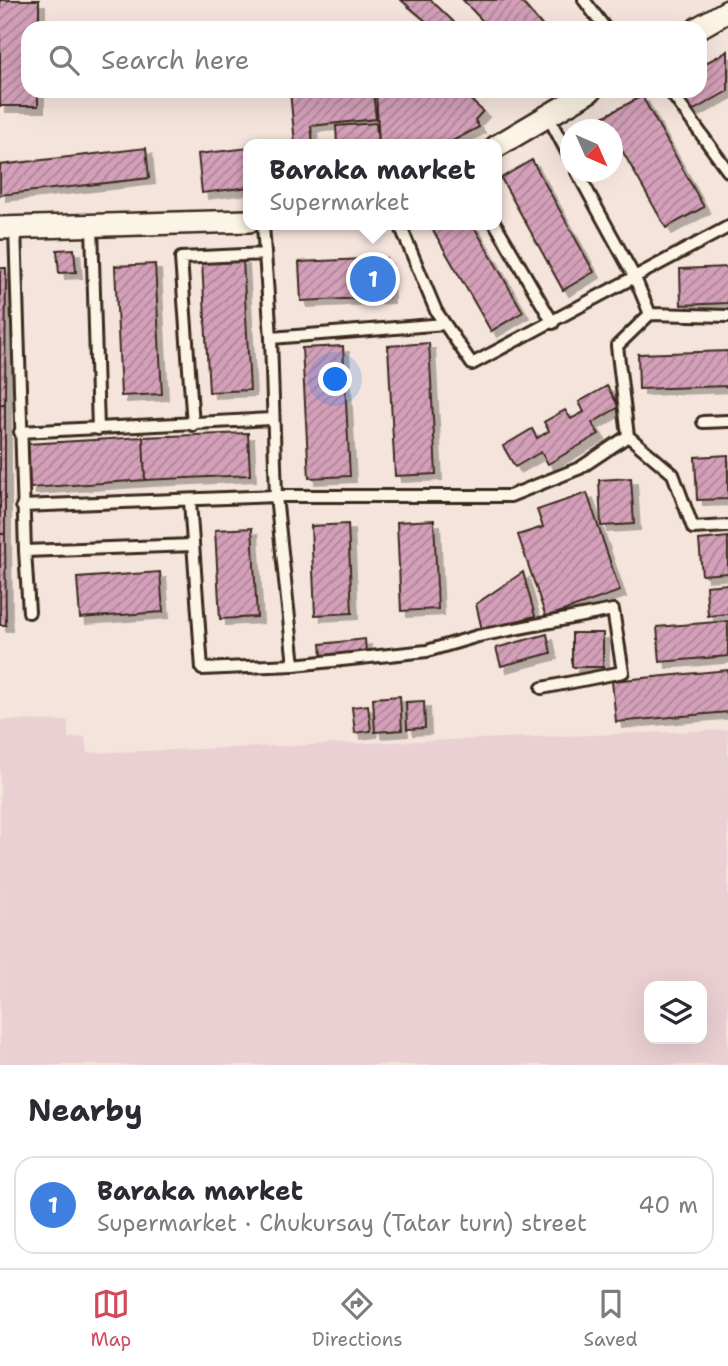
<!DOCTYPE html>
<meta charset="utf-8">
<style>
:root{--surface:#fff;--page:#f7f7f7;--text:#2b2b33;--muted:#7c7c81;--line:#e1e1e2;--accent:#d1495b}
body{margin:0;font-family:"Shantell Sans",sans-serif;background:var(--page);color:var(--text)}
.controls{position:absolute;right:21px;bottom:21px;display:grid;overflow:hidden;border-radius:14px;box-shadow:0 7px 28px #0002}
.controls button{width:63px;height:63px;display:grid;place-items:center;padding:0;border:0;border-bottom:2px solid var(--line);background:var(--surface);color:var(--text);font:35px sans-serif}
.compass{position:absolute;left:560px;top:119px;width:63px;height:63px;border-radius:50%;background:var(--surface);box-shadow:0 7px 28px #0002;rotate:135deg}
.you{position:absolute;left:336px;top:380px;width:24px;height:24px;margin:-18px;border:5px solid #fff;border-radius:50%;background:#1a73e8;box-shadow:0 0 0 10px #1a73e833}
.badge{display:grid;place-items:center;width:46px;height:46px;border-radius:50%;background:var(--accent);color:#fff;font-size:23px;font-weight:700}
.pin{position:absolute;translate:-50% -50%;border:4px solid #fff;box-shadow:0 2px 7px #0006}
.popup{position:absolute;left:243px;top:139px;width:259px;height:91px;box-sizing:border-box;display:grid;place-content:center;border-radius:14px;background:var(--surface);filter:drop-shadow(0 2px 5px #0005);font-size:23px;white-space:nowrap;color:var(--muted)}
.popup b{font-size:26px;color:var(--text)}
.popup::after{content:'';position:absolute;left:50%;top:100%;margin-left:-14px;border:14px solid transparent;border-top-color:var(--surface)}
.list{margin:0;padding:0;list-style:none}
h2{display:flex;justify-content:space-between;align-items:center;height:91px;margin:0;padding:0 28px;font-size:30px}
h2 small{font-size:23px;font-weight:400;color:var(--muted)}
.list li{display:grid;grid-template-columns:46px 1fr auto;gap:21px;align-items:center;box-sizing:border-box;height:98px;margin:0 14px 14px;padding:0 14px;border:2px solid var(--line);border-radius:21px}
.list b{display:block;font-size:26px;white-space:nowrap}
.list p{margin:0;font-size:23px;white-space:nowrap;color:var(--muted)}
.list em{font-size:23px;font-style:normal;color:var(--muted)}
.icon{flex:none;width:38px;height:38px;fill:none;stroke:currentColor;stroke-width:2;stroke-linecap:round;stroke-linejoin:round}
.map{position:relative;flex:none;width:728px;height:1065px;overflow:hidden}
.search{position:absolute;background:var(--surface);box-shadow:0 7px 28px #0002;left:21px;right:21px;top:21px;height:77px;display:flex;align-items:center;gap:18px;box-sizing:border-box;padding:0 24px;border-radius:21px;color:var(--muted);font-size:26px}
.sheet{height:203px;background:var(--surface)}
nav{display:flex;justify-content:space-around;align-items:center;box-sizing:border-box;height:98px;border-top:2px solid var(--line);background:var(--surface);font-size:19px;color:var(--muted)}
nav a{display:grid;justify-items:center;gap:4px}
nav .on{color:var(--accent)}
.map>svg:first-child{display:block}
.built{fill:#ead0d2;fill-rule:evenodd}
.building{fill:url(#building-hatch);stroke:#3b2a1e;stroke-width:2;filter:url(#shadow)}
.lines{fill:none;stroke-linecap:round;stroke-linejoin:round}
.service-casing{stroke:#3b2a1e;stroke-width:16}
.minor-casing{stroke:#3b2a1e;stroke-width:26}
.service{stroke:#fcf5e5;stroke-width:10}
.minor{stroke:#fcf5e5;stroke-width:21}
</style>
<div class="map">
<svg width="728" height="1065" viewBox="0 0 728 1065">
<defs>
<pattern id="building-hatch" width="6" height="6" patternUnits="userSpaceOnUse" patternTransform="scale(1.75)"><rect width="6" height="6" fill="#d4a0b9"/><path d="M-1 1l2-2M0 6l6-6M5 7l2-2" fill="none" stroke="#ad8396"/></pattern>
<filter id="shadow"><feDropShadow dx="6" dy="6" stdDeviation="0" flood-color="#0004"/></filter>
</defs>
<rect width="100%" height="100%" fill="#f4e4dc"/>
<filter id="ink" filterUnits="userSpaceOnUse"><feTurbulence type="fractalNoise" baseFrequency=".0143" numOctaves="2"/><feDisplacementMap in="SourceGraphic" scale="14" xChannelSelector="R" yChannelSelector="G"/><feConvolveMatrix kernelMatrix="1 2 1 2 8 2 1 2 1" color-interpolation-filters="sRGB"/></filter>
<g filter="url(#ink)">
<path class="built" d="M0 720 68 721V738L85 737 87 753 728 730V1065H0ZM649 986H702V1039H649Z"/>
<path class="building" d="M0 0H39V28H28V91H38V106H0Z
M401 0H431L460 28H434Z
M463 0H520L544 28H489Z
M728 51V91L692 111 681 91H700V66Z
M290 91H373L376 119 311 126 313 144H295Z
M376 91H473L467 97 483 111 475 120 479 127 447 144H379Z
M642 96 704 207 666 228 603 117Z
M376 123 378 144H360V141L337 144 336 126Z
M146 148 149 178 0 195V165Z
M249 148V187L202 193 198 154Z
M532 160 594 272 563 290 501 178Z
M430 225H473L523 312 491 331Z
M74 249 76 272 59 273 57 250Z
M386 258 388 297 301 301 299 262Z
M243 259 250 390 209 392 202 262Z
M155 264 162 394 121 396 115 266Z
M728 267V303L681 305 680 269Z
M0 268H6L5 404H0Z
M429 343 436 474 395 476 388 346Z
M343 346 350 476 309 478 302 348Z
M728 351V386L639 389 638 354Z
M607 386 619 407 592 423 599 434 548 464 541 452 515 467 503 446 532 429 537 438 549 431 544 422 565 410 571 419 584 412 579 402Z
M0 404H5V534H0Z
M248 433 250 475 145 480 143 437Z
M143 437 145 480 30 488 27 444Z
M728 455V499L697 500 695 457Z
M631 478 634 524 601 526 599 480Z
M587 493 620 591 546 617 518 535 543 527 537 510Z
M434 520 438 609 401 611 397 522Z
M348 524 352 613 315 615 311 526Z
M252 528 257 617 220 619 215 530Z
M0 534H5L6 625H0Z
M728 537V573L702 575 699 540Z
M160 572 163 612 80 618 77 578Z
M523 572 535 616 482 630 476 604Z
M728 584V614L708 616 706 586Z
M728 621V656L660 662 657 627Z
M572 633H603V667H572Z
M547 634 551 653 501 666 496 648Z
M365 639 366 652 322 656 321 644Z
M728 670V712L616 722 612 681Z
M400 696 402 730 375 732 373 698Z
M424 701 425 728 407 729 406 702Z
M368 705 371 731 355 733 352 707Z"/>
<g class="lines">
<g class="service-casing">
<path id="service" d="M584 0 605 28
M670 91 728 171
M548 116 570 158
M263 225 271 338 276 496 294 665
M400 225 436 311 472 364 728 227
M496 225 553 323
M92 226 98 429
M15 227 25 551 193 545
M650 314 728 316
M271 338 445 324
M703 422 728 421
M193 425 181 258 265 254
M20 432 272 419
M628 436 673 474 693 528 728 526
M190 501 202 669 294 665 427 651 478 636 613 610 623 672 542 688
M22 506 276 496H510L580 468 628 436 617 346 650 314 635 278 577 172
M25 551 29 612"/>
</g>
<g class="minor-casing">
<path id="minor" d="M698 28 728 11
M497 146 590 91
M0 228 249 221"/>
</g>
<use href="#service" class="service"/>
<use href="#minor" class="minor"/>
</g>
</g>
</svg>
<div class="controls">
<button><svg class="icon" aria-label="layers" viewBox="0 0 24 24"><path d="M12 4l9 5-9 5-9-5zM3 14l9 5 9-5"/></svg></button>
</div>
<svg class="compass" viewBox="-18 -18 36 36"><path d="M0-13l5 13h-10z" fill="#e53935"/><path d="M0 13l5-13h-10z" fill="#7c7c81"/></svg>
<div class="you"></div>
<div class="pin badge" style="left:373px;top:279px;background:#3f7fe0">1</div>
<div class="popup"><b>Baraka market</b>Supermarket</div>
<div class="search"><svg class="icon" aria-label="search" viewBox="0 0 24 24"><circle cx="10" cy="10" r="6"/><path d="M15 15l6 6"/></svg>Search here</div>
</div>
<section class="sheet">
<h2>Nearby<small></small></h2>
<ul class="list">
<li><span class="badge" style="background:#3f7fe0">1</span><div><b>Baraka market</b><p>Supermarket · Chukursay (Tatar turn) street</p></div><em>40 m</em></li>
</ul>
</section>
<nav>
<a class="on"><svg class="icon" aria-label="map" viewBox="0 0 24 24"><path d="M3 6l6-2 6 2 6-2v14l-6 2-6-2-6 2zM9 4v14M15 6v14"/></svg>Map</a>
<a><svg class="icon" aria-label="directions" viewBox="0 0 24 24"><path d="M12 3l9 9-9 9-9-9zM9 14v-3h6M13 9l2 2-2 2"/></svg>Directions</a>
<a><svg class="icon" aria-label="saved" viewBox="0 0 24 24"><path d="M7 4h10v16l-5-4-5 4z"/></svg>Saved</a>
</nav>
